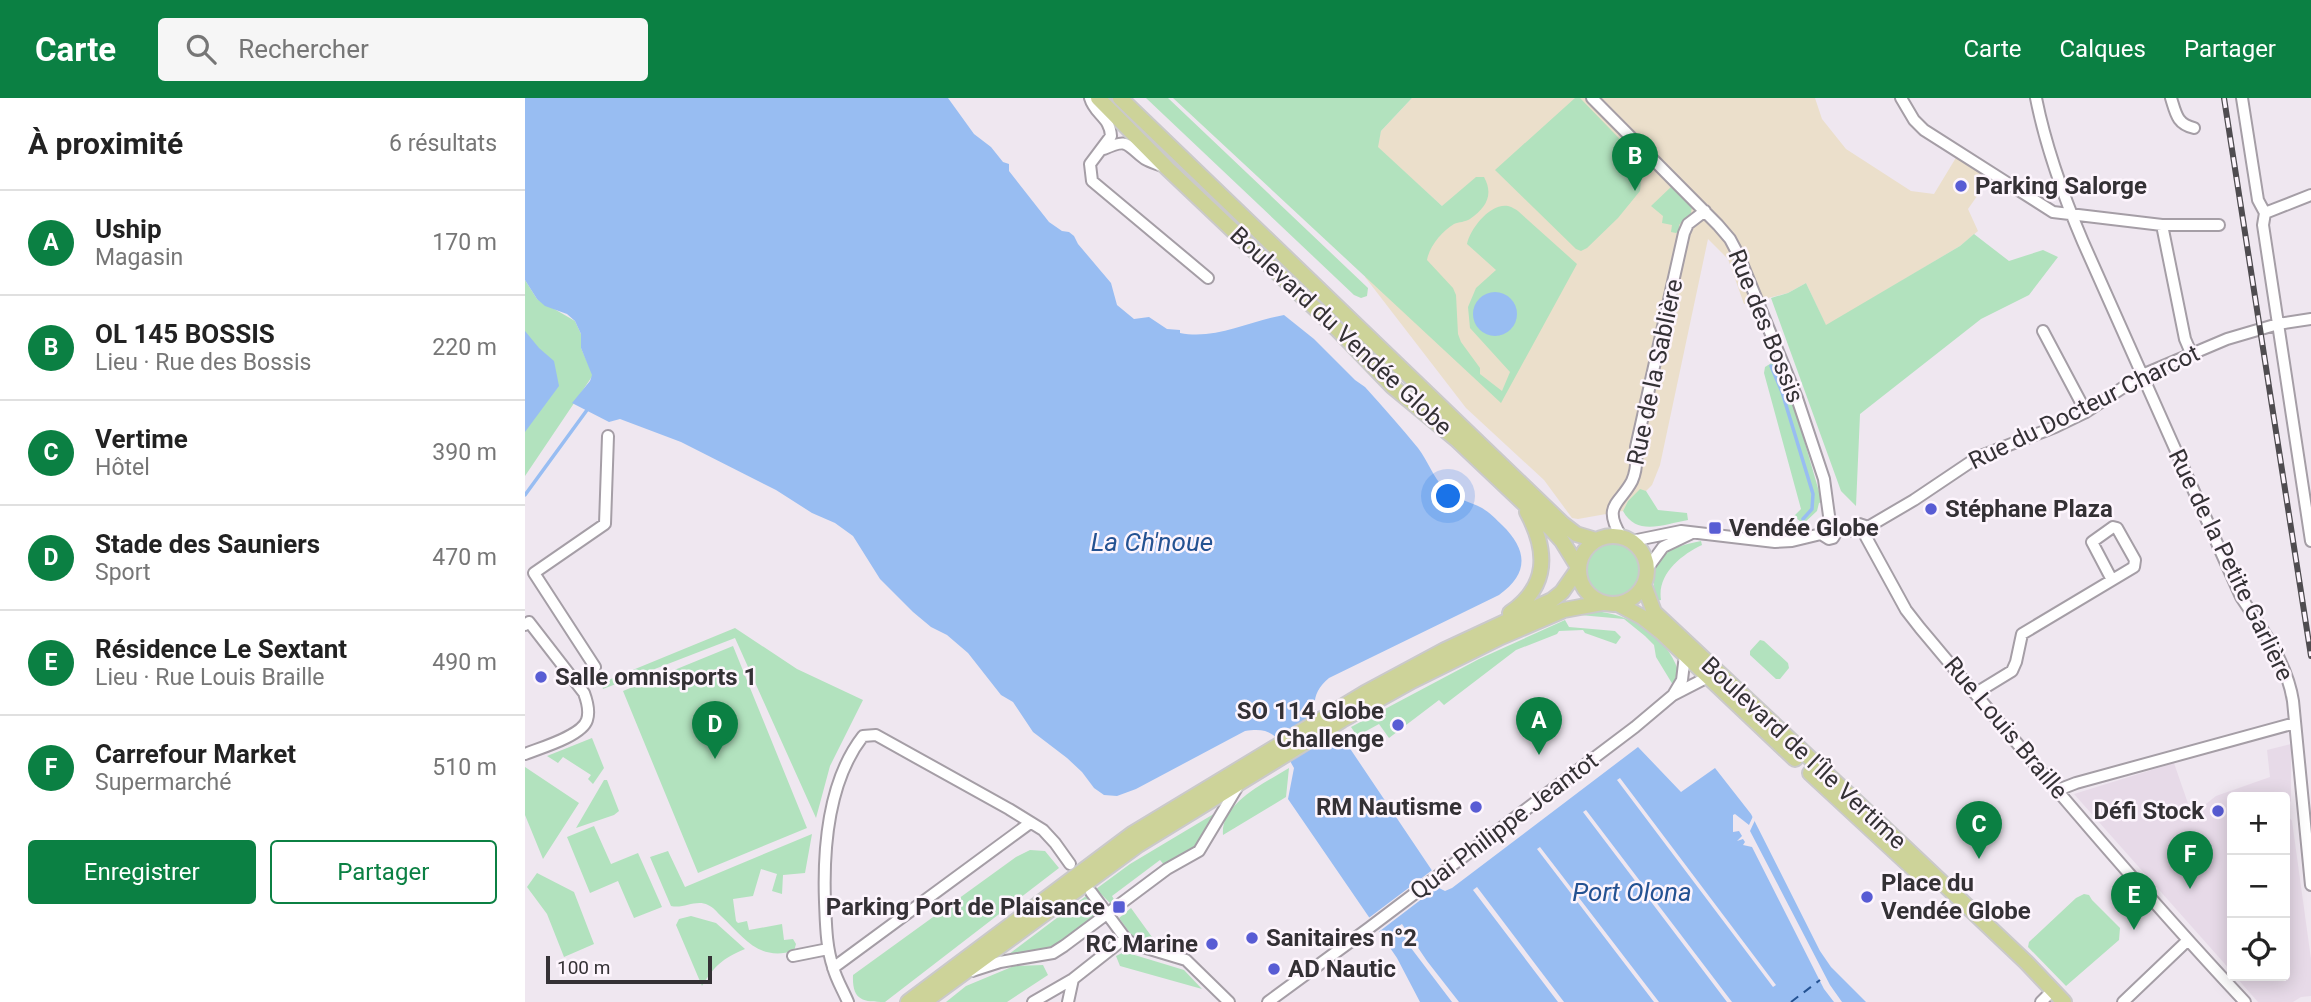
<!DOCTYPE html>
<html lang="fr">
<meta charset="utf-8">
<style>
:root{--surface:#fff;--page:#f6f6f6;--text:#222;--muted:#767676;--line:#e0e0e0;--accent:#0b8043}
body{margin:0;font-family:Roboto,sans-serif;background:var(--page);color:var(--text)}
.controls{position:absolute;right:21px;bottom:21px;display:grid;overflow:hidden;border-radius:7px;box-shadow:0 4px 18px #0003}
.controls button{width:63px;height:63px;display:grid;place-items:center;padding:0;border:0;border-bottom:2px solid var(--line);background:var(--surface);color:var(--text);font:35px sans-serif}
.scale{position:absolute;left:21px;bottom:18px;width:166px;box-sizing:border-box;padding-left:7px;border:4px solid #343135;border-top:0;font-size:19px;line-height:24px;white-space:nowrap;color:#343135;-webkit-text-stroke:5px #fdf5fd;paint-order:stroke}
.you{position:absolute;left:924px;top:399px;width:24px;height:24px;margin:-18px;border:5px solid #fff;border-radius:50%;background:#1a73e8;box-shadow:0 0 0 10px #1a73e833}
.badge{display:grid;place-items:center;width:46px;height:46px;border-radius:50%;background:var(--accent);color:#fff;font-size:23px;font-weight:700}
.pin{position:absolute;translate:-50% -58px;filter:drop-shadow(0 2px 4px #0008)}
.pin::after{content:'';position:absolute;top:37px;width:24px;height:21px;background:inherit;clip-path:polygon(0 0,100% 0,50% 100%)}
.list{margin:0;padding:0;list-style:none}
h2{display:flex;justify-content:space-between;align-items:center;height:91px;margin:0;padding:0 28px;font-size:30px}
h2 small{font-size:23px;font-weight:400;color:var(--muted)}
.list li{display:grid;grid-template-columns:46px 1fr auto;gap:21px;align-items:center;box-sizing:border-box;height:105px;padding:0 28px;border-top:2px solid var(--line)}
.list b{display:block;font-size:26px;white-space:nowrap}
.list p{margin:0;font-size:23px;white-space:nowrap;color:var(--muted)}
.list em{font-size:23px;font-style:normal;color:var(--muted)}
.actions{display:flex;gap:14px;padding:21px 28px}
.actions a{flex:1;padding:16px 0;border:2px solid var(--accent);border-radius:7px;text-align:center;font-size:24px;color:var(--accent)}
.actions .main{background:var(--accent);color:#fff}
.icon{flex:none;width:38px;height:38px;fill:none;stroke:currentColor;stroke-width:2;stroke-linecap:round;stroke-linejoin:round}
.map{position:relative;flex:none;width:1786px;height:904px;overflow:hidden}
header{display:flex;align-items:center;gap:42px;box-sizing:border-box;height:98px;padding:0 35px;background:var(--accent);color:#fff}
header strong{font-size:33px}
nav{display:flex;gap:38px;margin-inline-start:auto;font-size:24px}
.search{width:490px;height:63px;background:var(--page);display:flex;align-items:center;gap:18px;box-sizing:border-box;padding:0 24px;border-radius:7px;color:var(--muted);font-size:26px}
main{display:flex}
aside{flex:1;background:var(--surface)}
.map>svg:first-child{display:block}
.built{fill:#e7dae8}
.industrial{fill:#ebdfcb}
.green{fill:#b2e2be}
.water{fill:#98bdf2}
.pier{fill:#efe7f0}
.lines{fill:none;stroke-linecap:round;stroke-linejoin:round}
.stream{stroke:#98bdf2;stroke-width:3.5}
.ferry{stroke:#245292;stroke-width:2;stroke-dasharray:9 7;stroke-linecap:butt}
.minor-casing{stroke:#a59ea6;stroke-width:14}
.major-casing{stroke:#cac9ca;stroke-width:18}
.minor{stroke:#fff;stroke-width:10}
.major{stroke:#cdd399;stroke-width:14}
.rail-casing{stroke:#4f4c50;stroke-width:6}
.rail{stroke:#fdf5fd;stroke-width:3.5;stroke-dasharray:10;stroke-linecap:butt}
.poi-dot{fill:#585cd4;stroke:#fdf5fd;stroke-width:2.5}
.labels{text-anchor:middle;stroke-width:5;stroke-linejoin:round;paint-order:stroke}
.poi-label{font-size:24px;font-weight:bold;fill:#343135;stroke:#fdf5fd;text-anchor:start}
.street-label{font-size:24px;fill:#343135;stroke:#fdf5fd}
.water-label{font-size:26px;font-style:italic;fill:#245292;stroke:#fdf5fd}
</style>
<header>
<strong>Carte</strong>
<div class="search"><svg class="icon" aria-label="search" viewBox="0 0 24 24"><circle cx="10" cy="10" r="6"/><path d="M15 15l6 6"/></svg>Rechercher</div>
<nav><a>Carte</a><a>Calques</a><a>Partager</a></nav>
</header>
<main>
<aside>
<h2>À proximité<small>6 résultats</small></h2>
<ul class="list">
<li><span class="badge">A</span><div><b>Uship</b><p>Magasin</p></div><em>170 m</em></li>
<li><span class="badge">B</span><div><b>OL 145 BOSSIS</b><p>Lieu · Rue des Bossis</p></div><em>220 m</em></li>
<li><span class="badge">C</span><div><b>Vertime</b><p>Hôtel</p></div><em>390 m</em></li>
<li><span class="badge">D</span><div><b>Stade des Sauniers</b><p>Sport</p></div><em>470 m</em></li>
<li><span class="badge">E</span><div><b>Résidence Le Sextant</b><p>Lieu · Rue Louis Braille</p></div><em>490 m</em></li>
<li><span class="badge">F</span><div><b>Carrefour Market</b><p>Supermarché</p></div><em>510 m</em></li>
</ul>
<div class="actions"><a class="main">Enregistrer</a><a>Partager</a></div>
</aside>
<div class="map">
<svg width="1786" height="904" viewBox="0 0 1786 904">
<rect width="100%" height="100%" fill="#efe7f0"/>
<path class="built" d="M1766 646V703L1760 710V699H1707V874L1549 696 1649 665 1667 717 1691 698 1745 679 1742 652Z
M1760 714 1767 723 1786 861V898L1776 899 1768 904H1733L1710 878H1760Z"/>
<path class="industrial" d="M887 0H1290L1297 21 1321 51 1386 93 1409 96 1432 58 1464 81 1443 111 1453 133 1435 148 1301 228 1281 185 1263 195 1219 206 1203 161 1183 141 1135 367 1127 387 1121 393 1115 392 1103 403 1098 413 1053 421 1047 420 1019 382 941 310 840 179 917 108 852 49 856 33Z"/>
<path class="green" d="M621 0H643L843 190 842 198 836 200 829 197Z
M648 0H887L856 33 853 49 917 108 951 79H959C969 97 961 110 945 121 940 124 934 124 929 126 917 133 904 149 902 162L928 190 931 197 933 236 936 244 955 270V276L977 293 985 274 945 230 943 209 951 190 971 172 942 146C945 131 965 105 983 108 985 108 992 112 993 113L1052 166 976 305Z
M1050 0H1055L1118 65 1115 93 1093 120 1062 150 1056 153 1051 151 970 72Z
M1147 88 1167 108 1166 115 1154 127V133L1151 135 1146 134 1147 127 1137 125 1138 118 1126 108Z
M1449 136 1484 163 1518 152 1533 159 1504 197 1456 221 1335 316 1331 408 1316 393 1246 200 1263 195 1281 185 1301 227 1435 148Z
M0 182 12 201 50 223 56 236V250L68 277 0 378Z
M1248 264 1251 266 1271 314 1297 404 1294 405 1292 413 1278 426 1269 418 1276 411 1239 275 1240 269Z
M1115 391 1121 393 1133 412 1162 415 1163 422C1139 426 1112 439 1098 413L1103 403Z
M1176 443 1177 447C1156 457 1132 476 1136 502L1131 503C1123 459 1137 451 1176 443Z
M1061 472a27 27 0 1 1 54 0a27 27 0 1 1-54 0Z
M1069 513C1105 516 1141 537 1153 572L1148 587 1131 559 1129 547 1120 538 1099 521 1055 517 1054 515Z
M1040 522 1044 529 1090 533 1096 539 1091 546 1060 535 1058 532 1034 533 1032 536 991 552 919 607 914 602 864 640 854 626 832 638 826 629 954 561Z
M210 530 272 571 338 602 305 668 291 720 210 540 78 591 76 585Z
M1235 542 1239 543 1263 565 1264 570 1255 581H1251L1225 557V553Z
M208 548 282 730 173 775 98 593Z
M67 640 79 670 68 686 63 681 66 677 38 659 33 665 22 658Z
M0 669 54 705 18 761 0 717Z
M764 670 761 699 698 737C695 705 742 684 764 670Z
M79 682H82L94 713 89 717 51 730Z
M692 714 672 750 640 768 635 762 587 798 591 805 586 806 571 791 605 766Z
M69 728 86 766 113 755 137 809 109 820 93 783 65 795 42 739Z
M287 736 280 775 258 777 257 796 247 793 252 776 236 771 228 798 208 801 211 823 213 825 222 823 224 832 257 826 259 842 268 841 271 846 269 853C232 863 220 840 196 818 192 814 188 809 183 807 171 801 159 811 146 808L125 759 143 753 160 789Z
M505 752 520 753 534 770 360 904C337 904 327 902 328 877L491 759Z
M12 775 49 794 69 846 39 859 22 816 2 789Z
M1559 796 1564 797 1567 802 1595 830 1594 842 1541 888 1503 849 1504 844 1551 800Z
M561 798 573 816 567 819 566 824 523 852 480 859Z
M606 810 632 846 629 848 611 843 594 820Z
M166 818 191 825 220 851C197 861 190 867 177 888L151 827 154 821Z
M597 855H603L659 872 677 891 595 868 591 858Z
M518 867 523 877 482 904H421L441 888 489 868Z"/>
<path class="water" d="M0 0H423L449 36 466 49 478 64 484 66V73L524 124 537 133 544 134 549 138 553 146 586 185 592 207 609 221 624 219 642 231 655 232V235C691 242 725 223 759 217L789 241 830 282 840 289C858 309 876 329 893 350 903 363 908 379 919 390 929 401 944 403 957 410 964 414 971 421 977 427 1003 452 1004 476 974 497L804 580C779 601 792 620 804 645 810 650 819 646 826 652L906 771 916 787 914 790 920 793 927 790 1113 649 1156 694 1190 670 1226 716 1295 853 1306 869 1341 904H895L872 860 763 701 769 670C755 646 753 627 720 633L611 691 592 698 579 697 569 690 557 674 542 660 508 634 488 604 476 597 443 555 422 537 406 529 388 514 355 481 328 438 310 425 287 415 251 392 156 344 95 321 84 324 47 305 65 283 67 277 56 250V236L50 223 42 216 20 208 12 201 0 182Z
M948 216a22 22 0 1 1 44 0a22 22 0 1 1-44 0Z
M0 233 14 250 29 263 34 288 0 334Z"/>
<path class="pier" d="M1095 680 1251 887 1248 889 1092 682Z
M1061 712 1207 904H1202L1058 714Z
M1210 716 1224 727 1229 716 1231 720 1225 733 1305 887 1317 904H1309L1299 891 1227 749 1218 747 1220 744 1218 741 1212 743 1217 738 1214 733 1208 734V717Z
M1015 749 1134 904H1129L1012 751Z
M910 770 919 784 851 836 841 822Z
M952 789 1039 904H1033L948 792Z
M877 826 902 863 934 904H927L886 850V847L872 829Z"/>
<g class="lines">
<path class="stream" d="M1246 268 1257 294 1288 396 1287 411 1278 421
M0 397 62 312"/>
<path class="ferry" d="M1266 904 1295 882"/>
<g class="minor-casing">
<path id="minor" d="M565 0C570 17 585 19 586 38L565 66 567 83 683 180
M1067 0 1193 127 1205 141 1214 158 1272 300 1299 381 1305 425
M1376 0 1389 22 1399 32 1528 114 1637 127H1694
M1511 0C1521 50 1538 97 1558 144L1716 499C1737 531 1762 564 1768 603L1786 787
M1646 0C1651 16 1652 26 1669 30
M1717 0 1733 102 1740 115
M579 51C605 39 601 48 620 61 625 64 632 66 637 68
M1740 115 1738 127 1786 443
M1740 115 1786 97
M1637 127 1660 241 1666 255
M1518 233 1561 314
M1343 429 1389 402 1453 359 1530 329 1561 314 1617 277 1702 241 1753 226 1786 221
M1328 433 1334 426 1343 429
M1296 436 1304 441 1308 440 1312 433
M1096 438C1077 407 1095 406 1107 383 1112 372 1112 360 1111 349L1159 135 1163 126 1180 113
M1341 439 1381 512 1395 530C1501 656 1607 783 1720 904
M1107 443 1156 433 1250 444 1267 443 1296 436
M1122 471 1138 449 1165 436
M0 527 4 524 59 595C62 603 65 613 62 622 57 638 15 650 0 656
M70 569 9 475 80 426 83 338
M1451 595 1487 573 1491 564 1497 536 1609 469 1610 462 1592 430 1588 429 1567 444 1587 482
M1148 597 1157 582 1160 557
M1533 692 1551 685 1770 625
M566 794 600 840 608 846 661 862 704 904
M268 858 303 851
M308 870 505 725
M447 873 475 864 528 855 539 848 642 771 674 753 713 688
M323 904C318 892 311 881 308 869 301 848 301 826 300 804 298 749 303 683 338 638L351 637 484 711 518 732 530 745 545 766
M508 904 548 881 600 840
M543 904 548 881
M743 904 844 830 1110 629 1148 597 1183 579
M1516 904 1522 898
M1598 904 1662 843"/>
</g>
<g class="major-casing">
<path id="major" d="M573 0 642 70 813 232 867 288 931 341 1027 432 1037 443 1053 469
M595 0 1038 426 1051 436 1071 442
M1054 472a34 34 0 1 1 68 0a34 34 0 1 1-68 0Z
M1119 487 1129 514 1369 739 1501 864 1539 904
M1093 506 1117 519 1136 534 1270 661
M985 515C1024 488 1023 453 1002 414
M1285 675 1393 775
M383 904 607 736 840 595 920 552 1027 502 1037 494 1053 471
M399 904 613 747 817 622 887 583 976 539 1039 512 1077 505"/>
</g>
<use href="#minor" class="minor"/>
<use href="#major" class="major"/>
<g class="rail-casing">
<path id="rail" d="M1699 0 1786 558"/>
</g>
<use href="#rail" class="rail"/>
</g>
<g class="poi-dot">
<circle cx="1436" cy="88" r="7"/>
<circle cx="1406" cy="411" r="7"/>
<rect x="1183" y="423" width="14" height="14" rx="3.5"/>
<circle cx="16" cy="579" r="7"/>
<circle cx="873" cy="627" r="7"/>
<circle cx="951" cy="709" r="7"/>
<circle cx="1693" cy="713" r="7"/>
<circle cx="1342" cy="799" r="7"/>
<rect x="587" y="802" width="14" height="14" rx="3.5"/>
<circle cx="727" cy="840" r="7"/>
<circle cx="687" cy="846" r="7"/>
<circle cx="749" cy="871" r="7"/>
</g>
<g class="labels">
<g class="poi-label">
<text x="1450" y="96">Parking Salorge</text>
<text x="1420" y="419">Stéphane Plaza</text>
<text x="1204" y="438">Vendée Globe</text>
<text x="30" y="587">Salle omnisports 1</text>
<text x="859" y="621" text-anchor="end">SO 114 Globe<tspan x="859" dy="28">Challenge</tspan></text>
<text x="937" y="717" text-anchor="end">RM Nautisme</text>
<text x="1679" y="721" text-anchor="end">Défi Stock</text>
<text x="1356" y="793">Place du<tspan x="1356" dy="28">Vendée Globe</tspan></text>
<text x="580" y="817" text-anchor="end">Parking Port de Plaisance</text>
<text x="741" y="848">Sanitaires n°2</text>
<text x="673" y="854" text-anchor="end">RC Marine</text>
<text x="763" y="879">AD Nautic</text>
</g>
<g class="street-label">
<text transform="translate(1241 228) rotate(68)" y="8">Rue des Bossis</text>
<text transform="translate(816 233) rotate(43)" y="8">Boulevard du Vendée Globe</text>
<text transform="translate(1130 274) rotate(-78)" y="8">Rue de la Sablière</text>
<text transform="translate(1559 309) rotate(-26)" y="8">Rue du Docteur Charcot</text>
<text transform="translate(1706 467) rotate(64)" y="8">Rue de la Petite Garlière</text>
<text transform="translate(1481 630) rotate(50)" y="8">Rue Louis Braille</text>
<text transform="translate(1279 655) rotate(43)" y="8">Boulevard de l'Île Vertime</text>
<text transform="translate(979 728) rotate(-37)" y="8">Quai Philippe Jeantot</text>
</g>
<g class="water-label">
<text x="627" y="453">La Ch'noue</text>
<text x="1107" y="803">Port Olona</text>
</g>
</g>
</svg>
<div class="controls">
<button>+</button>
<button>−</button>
<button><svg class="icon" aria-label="locate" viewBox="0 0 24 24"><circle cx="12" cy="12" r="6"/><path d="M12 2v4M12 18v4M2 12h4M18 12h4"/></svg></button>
</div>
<div class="scale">100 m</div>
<div class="you"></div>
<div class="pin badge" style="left:1014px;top:657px">A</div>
<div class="pin badge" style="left:1110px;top:93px">B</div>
<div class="pin badge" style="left:1454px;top:761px">C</div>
<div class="pin badge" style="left:190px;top:661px">D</div>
<div class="pin badge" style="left:1609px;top:832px">E</div>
<div class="pin badge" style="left:1665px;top:791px">F</div>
</div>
</main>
